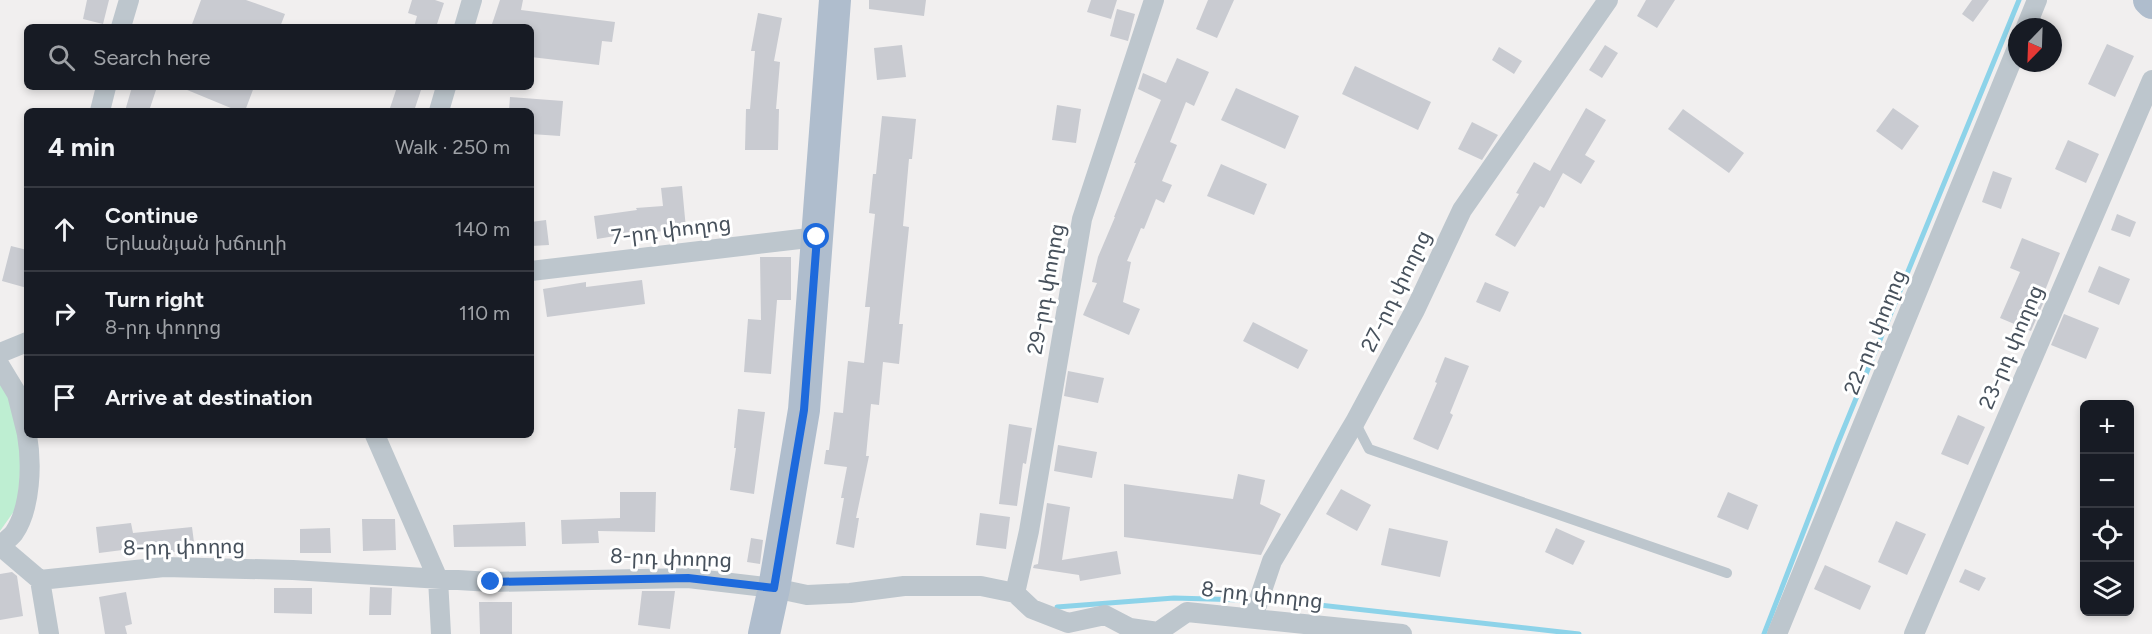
<!DOCTYPE html>
<meta charset="utf-8">
<style>
:root{--surface:#171b24;--page:#20242c;--text:#f1f3f6;--muted:#9ea1a6;--line:#363941}
body{margin:0;font-family:Figtree,"Noto Sans Armenian",sans-serif;background:var(--page);color:var(--text)}
.controls{position:absolute;right:18px;bottom:18px;display:grid;overflow:hidden;border-radius:9px;box-shadow:0 3px 9px #0003}
.controls button{width:54px;height:54px;display:grid;place-items:center;padding:0;border:0;border-bottom:2px solid var(--line);background:var(--surface);color:var(--text);font:30px sans-serif}
.compass{position:absolute;left:2008px;top:18px;width:54px;height:54px;border-radius:50%;background:var(--surface);box-shadow:0 3px 9px #0003;rotate:203deg}
.stop{position:absolute;width:18px;height:18px;margin:-14px;border:4px solid #1e6adc;border-radius:50%;background:#fff}
.stop.end{background:#1e6adc;border-color:#fff;box-shadow:0 2px 6px #0008}
.list{margin:0;padding:0;list-style:none}
h2{display:flex;justify-content:space-between;align-items:center;height:78px;margin:0;padding:0 24px;font-size:26px}
h2 small{font-size:20px;font-weight:400;color:var(--muted)}
.list li{display:grid;grid-template-columns:39px 1fr auto;gap:18px;align-items:center;box-sizing:border-box;height:84px;padding:0 24px;border-top:2px solid var(--line)}
.list b{display:block;font-size:22px;white-space:nowrap}
.list p{margin:0;font-size:20px;white-space:nowrap;color:var(--muted)}
.list em{font-size:20px;font-style:normal;color:var(--muted)}
.icon{flex:none;width:33px;height:33px;fill:none;stroke:currentColor;stroke-width:2;stroke-linecap:round;stroke-linejoin:round}
.map{position:relative;flex:none;width:2152px;height:634px;overflow:hidden}
.search{position:absolute;background:var(--surface);box-shadow:0 3px 9px #0003;left:24px;top:24px;width:510px;height:66px;display:flex;align-items:center;gap:15px;box-sizing:border-box;padding:0 21px;border-radius:9px;color:var(--muted);font-size:22px}
.panel{position:absolute;background:var(--surface);box-shadow:0 3px 9px #0003;left:24px;top:108px;width:510px;height:330px;border-radius:9px}
.map>svg:first-child{display:block}
.green{fill:#beeed2}
.lines{fill:none;stroke-linecap:round;stroke-linejoin:round}
.stream{stroke:#8dd3e9;stroke-width:5}
.building{fill:#c9cbd1}
.lane{stroke:#bdc6cd;stroke-width:10}
.street{stroke:#bdc6cd;stroke-width:20}
.primary{stroke:#afbdcd;stroke-width:32}
.route{stroke:#1e6adc;stroke-width:8}
.labels{text-anchor:middle;stroke-width:6;stroke-linejoin:round;paint-order:stroke}
.street-label{font-size:21px;fill:#47515c;stroke:#fff}
</style>
<div class="map">
<svg width="2152" height="634" viewBox="0 0 2152 634">
<rect width="100%" height="100%" fill="#f1efef"/>
<path class="green" d="M0 374 24 429 17 507 0 531Z"/>
<g class="lines">
<path class="stream" d="M1266 599 1579 634
M1057 607 1174 598 1244 600
M1764 634 1837 445 2019 0"/>
</g>
<path class="building" d="M87 0H109L103 24 83 19Z
M201 0H246L285 14 280 27H191Z
M412 0H435L444 3 436 27H414L417 16 408 13Z
M500 0H523L521 10 615 22 612 42 602 41 599 65 531 57V27H491Z
M869 0H926L924 16 869 9Z
M1091 0H1117L1111 19 1087 12Z
M1208 0H1234L1217 38 1196 29Z
M1646 0H1675L1657 28 1637 16Z
M1972 0H1989L1973 22 1962 14Z
M1117 9 1135 14 1128 41 1110 36Z
M758 13 782 18 774 61 780 62 776 109H779L778 150H745L746 109H750L755 51H751Z
M2107 44 2134 56 2115 97 2088 84Z
M902 45 906 77 877 80 874 48Z
M1605 45 1618 53 1602 78 1589 70Z
M1499 47 1522 61 1514 74 1492 60Z
M1177 58 1209 72 1194 106 1186 102 1170 142 1177 145 1162 181 1172 185 1164 203 1156 199 1144 229 1141 228 1127 261 1131 262 1123 302 1140 309 1129 335 1083 315 1097 283 1092 282 1098 257 1115 217H1114L1136 163H1134L1161 100 1138 89 1143 73 1166 83Z
M1355 66 1431 102 1418 130 1342 94Z
M132 87H146L156 90 149 111H125Z
M180 87H254L245 111H238Z
M397 87H422L414 111H389Z
M1236 88 1299 116 1285 149 1221 120Z
M510 97 563 101 560 136 531 134V111H509Z
M1057 105 1081 109 1076 143 1052 140Z
M1586 108 1606 120 1585 155 1595 161 1581 184 1563 173 1544 208 1540 206 1515 247 1495 235 1519 194 1516 193 1534 162 1550 171Z
M1893 108 1919 126 1902 150 1876 131Z
M1683 109 1744 153 1729 173 1668 129Z
M882 116 916 119 912 159H909L903 226 909 227 899 324H903L899 364 883 362 879 405 871 404 866 456H869L856 518H859L854 548 836 544 844 498H841L847 467 824 464 826 450H829L834 412 843 413 848 361 864 363 870 307H865L875 214 869 213 873 174H876Z
M1472 122 1498 135 1482 160 1458 149Z
M2068 140 2099 154 2086 183 2055 169Z
M1221 164 1267 184 1254 215 1207 196Z
M1993 171 2012 178 2001 209 1982 202Z
M682 186 686 229 621 235 597 239 594 216 637 210 636 208 663 206 661 188Z
M2117 214 2136 222 2130 237 2111 230Z
M546 220 549 245 531 246V222Z
M2022 238 2060 253 2042 298 2045 299 2031 331 2000 318 2020 272 2010 268Z
M11 246 27 250V288L2 281Z
M760 257H791V300H777L771 374 744 372 748 319 761 320Z
M2099 266 2130 279 2119 305 2088 292Z
M642 280 645 304 547 317 543 289 586 282V287Z
M1485 282 1509 292 1500 312 1476 302Z
M2064 314 2099 328 2086 359 2051 345Z
M1253 322 1308 350 1298 369 1243 341Z
M1445 357 1469 366 1450 413 1453 415 1438 450 1413 439 1437 383 1435 382Z
M1068 371 1104 378 1098 403 1064 396Z
M738 409 765 412 754 494 730 490 736 448H734Z
M1958 415 1985 427 1968 465 1941 454Z
M1009 424 1032 428 1026 464 1023 463 1017 506 999 504Z
M1058 445 1097 452 1092 478 1054 471Z
M1238 474 1265 480 1260 504 1281 514 1261 555 1124 537V484L1233 499Z
M1341 489 1371 505 1357 531 1326 514Z
M620 492H656L655 532 598 531 599 543 562 544 561 520 620 518Z
M1728 492 1758 505 1748 530 1717 517Z
M1047 503 1070 507 1062 560 1117 551 1121 574 1080 581 1079 575 1033 568 1034 565 1038 564Z
M980 513 1010 517 1006 549 976 545Z
M362 519H395L396 550 363 551Z
M1896 521 1926 534 1907 575 1878 562Z
M525 522 526 546 454 547 453 525Z
M131 523 133 533 192 527 195 550 154 554V546L99 553 96 527Z
M330 528 331 553H300V529Z
M1389 528 1448 541 1440 577 1381 565Z
M1556 528 1585 541 1573 565 1545 552Z
M751 538 763 540 760 564 747 562Z
M1825 565 1871 586 1860 610 1814 589Z
M1965 569 1986 578 1979 591 1959 582Z
M12 572 17 576 23 616 0 620V574Z
M370 587 392 588 391 615H369Z
M274 588H312V614L274 613Z
M642 591H675L670 629 638 625Z
M126 592 132 624 125 626 127 634H105L99 597Z
M479 602H512V634H480Z"/>
<g class="lines">
<path class="lane" d="M1355 422 1369 449 1727 573"/>
<path class="street" d="M121 27 129 0
M464 27 472 0
M2026 27 2037 0
M100 111 106 87
M439 111 446 87
M531 271 817 237
M0 353 27 342
M0 366 17 394 27 434
M27 435C32 463 31 508 14 533 10 538 4 542 0 546L40 580 164 567 293 570 491 582 688 578 774 588 807 595 850 593 904 586H981L1015 593 1032 609 1068 623 1105 615 1130 628 1158 632 1187 612 1402 634
M375 435 438 579 441 634
M40 580 49 634
M1015 593 1029 531 1082 219 1154 0
M1253 617 1272 561 1355 422 1415 310 1462 210 1608 0
M1777 634 2017 48
M1914 634 2152 80"/>
<path class="primary" d="M2149 0 2152 3
M764 634 774 588 804 410 835 0"/>
</g>
<g class="lines">
<path class="route" d="M491 582 688 578 774 588 804 410 817 237"/>
</g>
<g class="labels">
<g class="street-label">
<text transform="translate(671 230) rotate(-7)" y="7">7-րդ փողոց</text>
<text transform="translate(1046 289) rotate(-80)" y="7">29-րդ փողոց</text>
<text transform="translate(1396 291) rotate(-64)" y="7">27-րդ փողոց</text>
<text transform="translate(1875 332) rotate(-68)" y="7">22-րդ փողոց</text>
<text transform="translate(2011 347) rotate(-67)" y="7">23-րդ փողոց</text>
<text transform="translate(184 547) rotate(-1)" y="7">8-րդ փողոց</text>
<text transform="translate(671 558) rotate(2)" y="7">8-րդ փողոց</text>
<text transform="translate(1262 595) rotate(6)" y="7">8-րդ փողոց</text>
</g>
</g>
</svg>
<div class="controls">
<button>+</button>
<button>−</button>
<button><svg class="icon" aria-label="locate" viewBox="0 0 24 24"><circle cx="12" cy="12" r="6"/><path d="M12 2v4M12 18v4M2 12h4M18 12h4"/></svg></button>
<button><svg class="icon" aria-label="layers" viewBox="0 0 24 24"><path d="M12 4l9 5-9 5-9-5zM3 14l9 5 9-5"/></svg></button>
</div>
<svg class="compass" viewBox="-18 -18 36 36"><path d="M0-13l5 13h-10z" fill="#e53935"/><path d="M0 13l5-13h-10z" fill="#9ea1a6"/></svg>
<div class="stop" style="left:817px;top:237px"></div>
<div class="stop end" style="left:491px;top:582px"></div>
<div class="search"><svg class="icon" aria-label="search" viewBox="0 0 24 24"><circle cx="10" cy="10" r="6"/><path d="M15 15l6 6"/></svg>Search here</div>
<section class="panel">
<h2>4 min<small>Walk · 250 m</small></h2>
<ul class="list">
<li><svg class="icon" aria-label="ahead" viewBox="0 0 24 24"><path d="M12 20V5M6 11l6-6 6 6"/></svg><div><b>Continue</b><p>Երևանյան խճուղի</p></div><em>140 m</em></li>
<li><svg class="icon" aria-label="right" viewBox="0 0 24 24"><path d="M7 20v-9h11M14 6l5 5-5 5"/></svg><div><b>Turn right</b><p>8-րդ փողոց</p></div><em>110 m</em></li>
<li><svg class="icon" aria-label="arrive" viewBox="0 0 24 24"><path d="M6 21V4h12l-3 4 3 4H6"/></svg><div><b>Arrive at destination</b></div></li>
</ul>
</section>
</div>
